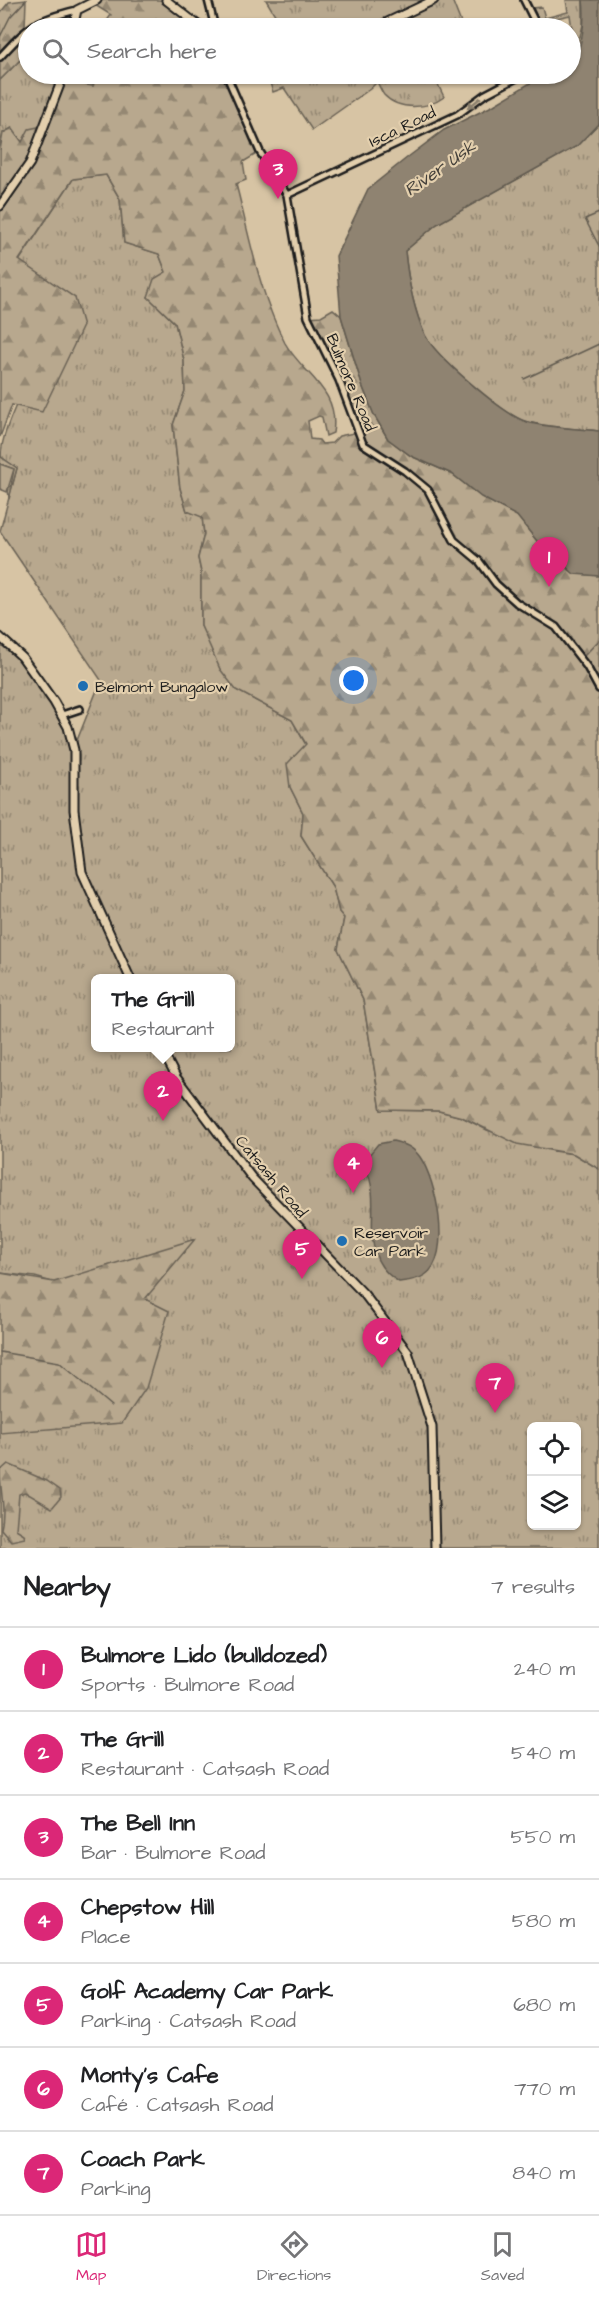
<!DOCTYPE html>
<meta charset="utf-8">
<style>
:root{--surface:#fff;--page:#f2f2f2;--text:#202124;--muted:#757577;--line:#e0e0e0;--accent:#db2777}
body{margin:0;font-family:"Architects Daughter",sans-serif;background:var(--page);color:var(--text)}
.controls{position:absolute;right:18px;bottom:18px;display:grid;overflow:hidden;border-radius:9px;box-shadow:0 2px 4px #0004}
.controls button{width:54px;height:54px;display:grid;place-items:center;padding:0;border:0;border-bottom:2px solid var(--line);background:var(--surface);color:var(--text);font:30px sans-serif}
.you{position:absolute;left:354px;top:681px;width:21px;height:21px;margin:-15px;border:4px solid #fff;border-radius:50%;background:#1a73e8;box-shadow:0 0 0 9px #1a73e833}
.badge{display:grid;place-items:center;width:39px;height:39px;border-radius:50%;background:var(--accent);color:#fff;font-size:20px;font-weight:700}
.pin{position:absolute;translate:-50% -50px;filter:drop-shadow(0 2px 3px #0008)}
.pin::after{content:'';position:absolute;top:32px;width:21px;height:18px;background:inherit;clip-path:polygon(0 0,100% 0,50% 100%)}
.popup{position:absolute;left:91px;top:974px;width:144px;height:78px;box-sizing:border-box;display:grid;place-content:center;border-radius:9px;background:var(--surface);filter:drop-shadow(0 2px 4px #0005);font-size:20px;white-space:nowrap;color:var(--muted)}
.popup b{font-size:22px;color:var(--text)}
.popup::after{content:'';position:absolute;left:50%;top:100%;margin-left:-12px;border:12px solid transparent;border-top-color:var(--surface)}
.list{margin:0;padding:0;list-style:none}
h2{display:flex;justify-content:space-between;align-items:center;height:78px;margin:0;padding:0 24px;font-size:26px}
h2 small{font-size:20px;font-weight:400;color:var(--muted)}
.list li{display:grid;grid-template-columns:39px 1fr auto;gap:18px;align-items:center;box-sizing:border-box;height:84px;padding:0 24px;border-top:2px solid var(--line)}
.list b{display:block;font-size:22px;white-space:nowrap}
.list p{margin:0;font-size:20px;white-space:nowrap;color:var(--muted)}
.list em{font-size:20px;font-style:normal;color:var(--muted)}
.icon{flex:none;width:33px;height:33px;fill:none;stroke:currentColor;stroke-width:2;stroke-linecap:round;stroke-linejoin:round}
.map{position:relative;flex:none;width:599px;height:1548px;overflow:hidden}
.search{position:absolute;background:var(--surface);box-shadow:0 2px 4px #0004;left:18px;right:18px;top:18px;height:66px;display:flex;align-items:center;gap:15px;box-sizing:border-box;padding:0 21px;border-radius:33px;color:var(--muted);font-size:22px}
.sheet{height:666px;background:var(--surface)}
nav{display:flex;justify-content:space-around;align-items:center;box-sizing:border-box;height:84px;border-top:2px solid var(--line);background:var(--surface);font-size:16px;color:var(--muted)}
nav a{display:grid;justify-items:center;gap:3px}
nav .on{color:var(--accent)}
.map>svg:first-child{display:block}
.grass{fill:url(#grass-tufts);stroke:#6a6255;stroke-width:1.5;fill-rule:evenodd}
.forest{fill:url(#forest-firs);stroke:#6a6255;stroke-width:1.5}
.green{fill:#b8a88e;stroke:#6a6255;stroke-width:1.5}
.water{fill:#8f8371;stroke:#615a4f;stroke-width:1.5}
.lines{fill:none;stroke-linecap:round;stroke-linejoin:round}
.stream{stroke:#615a4f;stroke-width:1.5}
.street-casing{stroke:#1c1c1c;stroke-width:10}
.secondary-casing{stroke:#1c1c1c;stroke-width:11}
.street{stroke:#e3cfad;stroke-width:5}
.secondary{stroke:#e3cfad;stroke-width:7}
.oneway{fill:#897e6c}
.poi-dot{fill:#1f6fb2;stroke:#e3cfad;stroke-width:2}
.labels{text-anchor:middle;stroke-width:4.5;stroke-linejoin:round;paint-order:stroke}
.street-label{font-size:16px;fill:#1c1c1c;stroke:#e3cfad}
.poi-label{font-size:16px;fill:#1c1c1c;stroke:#e3cfad;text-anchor:start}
.water-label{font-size:18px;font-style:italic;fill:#44403a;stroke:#e3cfad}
</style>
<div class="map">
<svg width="599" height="1548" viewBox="0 0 599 1548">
<defs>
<pattern id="grass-tufts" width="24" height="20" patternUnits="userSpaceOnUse" patternTransform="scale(1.5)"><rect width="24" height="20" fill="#b8a88e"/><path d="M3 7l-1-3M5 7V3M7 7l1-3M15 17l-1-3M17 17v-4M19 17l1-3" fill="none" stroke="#958873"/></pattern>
<pattern id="forest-firs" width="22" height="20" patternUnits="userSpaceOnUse" patternTransform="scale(1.5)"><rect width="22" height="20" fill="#b8a88e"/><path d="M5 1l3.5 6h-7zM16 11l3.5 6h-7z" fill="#958873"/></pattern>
</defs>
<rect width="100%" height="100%" fill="#d7c4a4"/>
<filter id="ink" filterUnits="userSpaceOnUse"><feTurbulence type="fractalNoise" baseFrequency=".0167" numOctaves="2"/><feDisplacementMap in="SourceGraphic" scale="12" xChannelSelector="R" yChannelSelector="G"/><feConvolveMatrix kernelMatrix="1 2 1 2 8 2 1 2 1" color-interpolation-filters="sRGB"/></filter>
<g filter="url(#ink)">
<path class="grass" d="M266 0H452L463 28H283Z
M566 0H583V25L575 56 571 60 574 42 570 15 539 22 533 8 542 7 545 18 568 12Z
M28 52V74H64L47 125 22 143 12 128 3 133 0 150V80Z
M267 74H433L444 97C428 109 399 111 384 95 381 91 379 85 377 82L370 89 312 130 284 88 273 92Z
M599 123V431C581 429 536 427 521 420 499 409 436 357 425 335 413 307 408 281 405 251L437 224 577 146Z
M106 175 120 199 124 243 159 254 166 272 148 297 175 323 184 360 185 391 173 425 180 488 187 511 202 516 204 534 198 558 201 572V626L236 690 292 720 306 745 290 787 303 813 301 836 333 887 339 912 344 918 338 949 363 1000 381 1110 439 1111 462 1117 487 1130 553 1151 574 1154 599 1169V1548H0V1423L83 1291 35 1277 0 1273V637C36 670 55 704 74 748L101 680 0 531 17 468 1 457C0 420 55 332 75 298L19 261 73 179ZM96 978H231V1048H96ZM532 1426H576V1526H532Z
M599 640V689L581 659Z"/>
<path class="forest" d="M26 0 25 28 77 10 73 28H28V52L0 80V13L9 2Z
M97 0H166L202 28H102L111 15 90 2Z
M107 74H226L260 152 243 162 246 180 236 184C250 238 259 293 285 343 303 375 340 389 333 433L326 436 322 417 319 416 308 421 310 439 319 440 322 444 332 443 339 436 359 432 339 380 308 317 321 316 333 309 341 316 362 385 374 415 388 439 411 456 452 474 482 497 517 516 537 541 574 573 599 576V640L581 659 599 689V1169L574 1154 517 1144 462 1117 439 1111 381 1110 363 1000 338 949 344 918 339 912 333 887 301 836 303 813 290 787 287 764 306 744 292 720 236 690 220 669 201 626V572L198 558 204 534 202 517 187 511 180 488 173 425 185 391 184 360 175 323 148 297 154 279 166 272 159 254 124 243 120 199 106 175 73 179 19 260 75 298 83 326 42 412 12 405 0 437V150L3 133 12 128 22 142 29 129 47 125 62 80 93 86 94 81 104 80Z
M0 452 1 457 17 468 9 499 8 488 11 486 14 469 0 464Z
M195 1239 145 1299 169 1311 146 1388 122 1423 0 1433V1273L54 1282Z
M8 1464 47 1481 60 1490 61 1497 52 1508 25 1492 19 1494 16 1529 24 1534 25 1538 11 1541 1 1529C6 1508 0 1491 0 1471Z"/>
<path class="green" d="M0 464 14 469 7 492 0 489Z"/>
<path class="water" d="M583 0H599V123L577 146 437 224 405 251C408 281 413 308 425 335 436 357 499 410 522 420 536 427 581 429 599 431V576L574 574 537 541 517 516 481 497 452 474 411 456 388 439 374 415 362 385 341 316 336 256 368 189 408 157 444 130 494 105 545 74H570L571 60C584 49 585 16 583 0Z
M393 1141C405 1144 413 1147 420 1157 436 1180 453 1256 425 1275 418 1280 407 1281 399 1282 352 1254 386 1206 365 1167L368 1156 378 1144Z"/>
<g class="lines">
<path class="stream" d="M0 37 10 17 26 0
M599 213 585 219 599 246
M524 379 599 344
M0 1352 59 1362 111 1406"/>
<g class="street-casing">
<path id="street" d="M208 0 215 28
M524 0 538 28
M0 57C29 26 34 20 77 10
M226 74 260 152 287 195 308 317 339 380 363 444 405 471 428 490 454 540 479 561 496 584 517 603 556 627 587 667 599 689
M287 195 457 115 484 95 524 74
M62 715 80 709"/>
</g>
<g class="secondary-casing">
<path id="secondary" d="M166 0 202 28
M73 28 77 10 97 0
M375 28 434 0
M0 206 30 163 64 74
M0 637 22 657 54 702 68 727 74 750V810L82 872 130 978
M161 1048 176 1077 252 1178 364 1294 408 1352 432 1427 435 1548"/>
</g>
<use href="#street" class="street"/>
<use href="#secondary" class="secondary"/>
</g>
<defs><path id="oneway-solid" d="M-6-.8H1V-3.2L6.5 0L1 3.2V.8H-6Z" transform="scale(1.5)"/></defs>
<use class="oneway" href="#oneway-solid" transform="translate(474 103) rotate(141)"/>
</g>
<g class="poi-dot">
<circle cx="83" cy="686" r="6"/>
<circle cx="342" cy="1241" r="6"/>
</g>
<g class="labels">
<g class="street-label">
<text transform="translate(402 126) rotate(-26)" y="6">Isca Road</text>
<text transform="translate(352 382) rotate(67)" y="6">Bulmore Road</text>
<text transform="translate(272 1176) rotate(50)" y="6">Catsash Road</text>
</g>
<g class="poi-label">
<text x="95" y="692">Belmont Bungalow</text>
<text x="354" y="1238">Reservoir<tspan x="354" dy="18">Car Park</tspan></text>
</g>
<g class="water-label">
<text transform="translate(440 168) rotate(-35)" y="6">River Usk</text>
</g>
</g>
</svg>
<div class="controls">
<button><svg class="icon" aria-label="locate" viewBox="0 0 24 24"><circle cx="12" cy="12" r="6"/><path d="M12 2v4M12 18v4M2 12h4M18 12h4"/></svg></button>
<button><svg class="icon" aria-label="layers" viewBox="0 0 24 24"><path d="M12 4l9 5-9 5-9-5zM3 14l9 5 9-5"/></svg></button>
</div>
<div class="you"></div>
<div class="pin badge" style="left:549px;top:587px">1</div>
<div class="pin badge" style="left:163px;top:1121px">2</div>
<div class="popup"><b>The Grill</b>Restaurant</div>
<div class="pin badge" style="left:278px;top:199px">3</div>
<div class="pin badge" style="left:353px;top:1193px">4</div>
<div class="pin badge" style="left:302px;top:1279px">5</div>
<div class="pin badge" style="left:382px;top:1368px">6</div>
<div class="pin badge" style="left:495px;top:1413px">7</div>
<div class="search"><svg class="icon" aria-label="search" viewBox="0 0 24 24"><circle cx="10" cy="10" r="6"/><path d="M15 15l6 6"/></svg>Search here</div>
</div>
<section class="sheet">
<h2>Nearby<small>7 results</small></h2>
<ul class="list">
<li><span class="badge">1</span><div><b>Bulmore Lido (bulldozed)</b><p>Sports · Bulmore Road</p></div><em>240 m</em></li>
<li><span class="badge">2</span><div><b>The Grill</b><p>Restaurant · Catsash Road</p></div><em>540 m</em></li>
<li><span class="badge">3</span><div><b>The Bell Inn</b><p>Bar · Bulmore Road</p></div><em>550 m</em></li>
<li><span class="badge">4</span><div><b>Chepstow Hill</b><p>Place</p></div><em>580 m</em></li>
<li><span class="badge">5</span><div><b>Golf Academy Car Park</b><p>Parking · Catsash Road</p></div><em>680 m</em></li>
<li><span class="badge">6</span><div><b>Monty's Cafe</b><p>Café · Catsash Road</p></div><em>770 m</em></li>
<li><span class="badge">7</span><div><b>Coach Park</b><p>Parking</p></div><em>840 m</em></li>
</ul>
</section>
<nav>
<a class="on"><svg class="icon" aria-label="map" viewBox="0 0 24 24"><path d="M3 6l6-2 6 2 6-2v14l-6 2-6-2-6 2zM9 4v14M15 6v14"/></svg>Map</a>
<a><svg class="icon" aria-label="directions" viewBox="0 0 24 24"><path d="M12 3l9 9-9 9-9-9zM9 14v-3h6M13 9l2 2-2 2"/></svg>Directions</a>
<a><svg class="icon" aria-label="saved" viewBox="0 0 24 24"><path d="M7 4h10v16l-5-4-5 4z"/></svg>Saved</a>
</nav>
